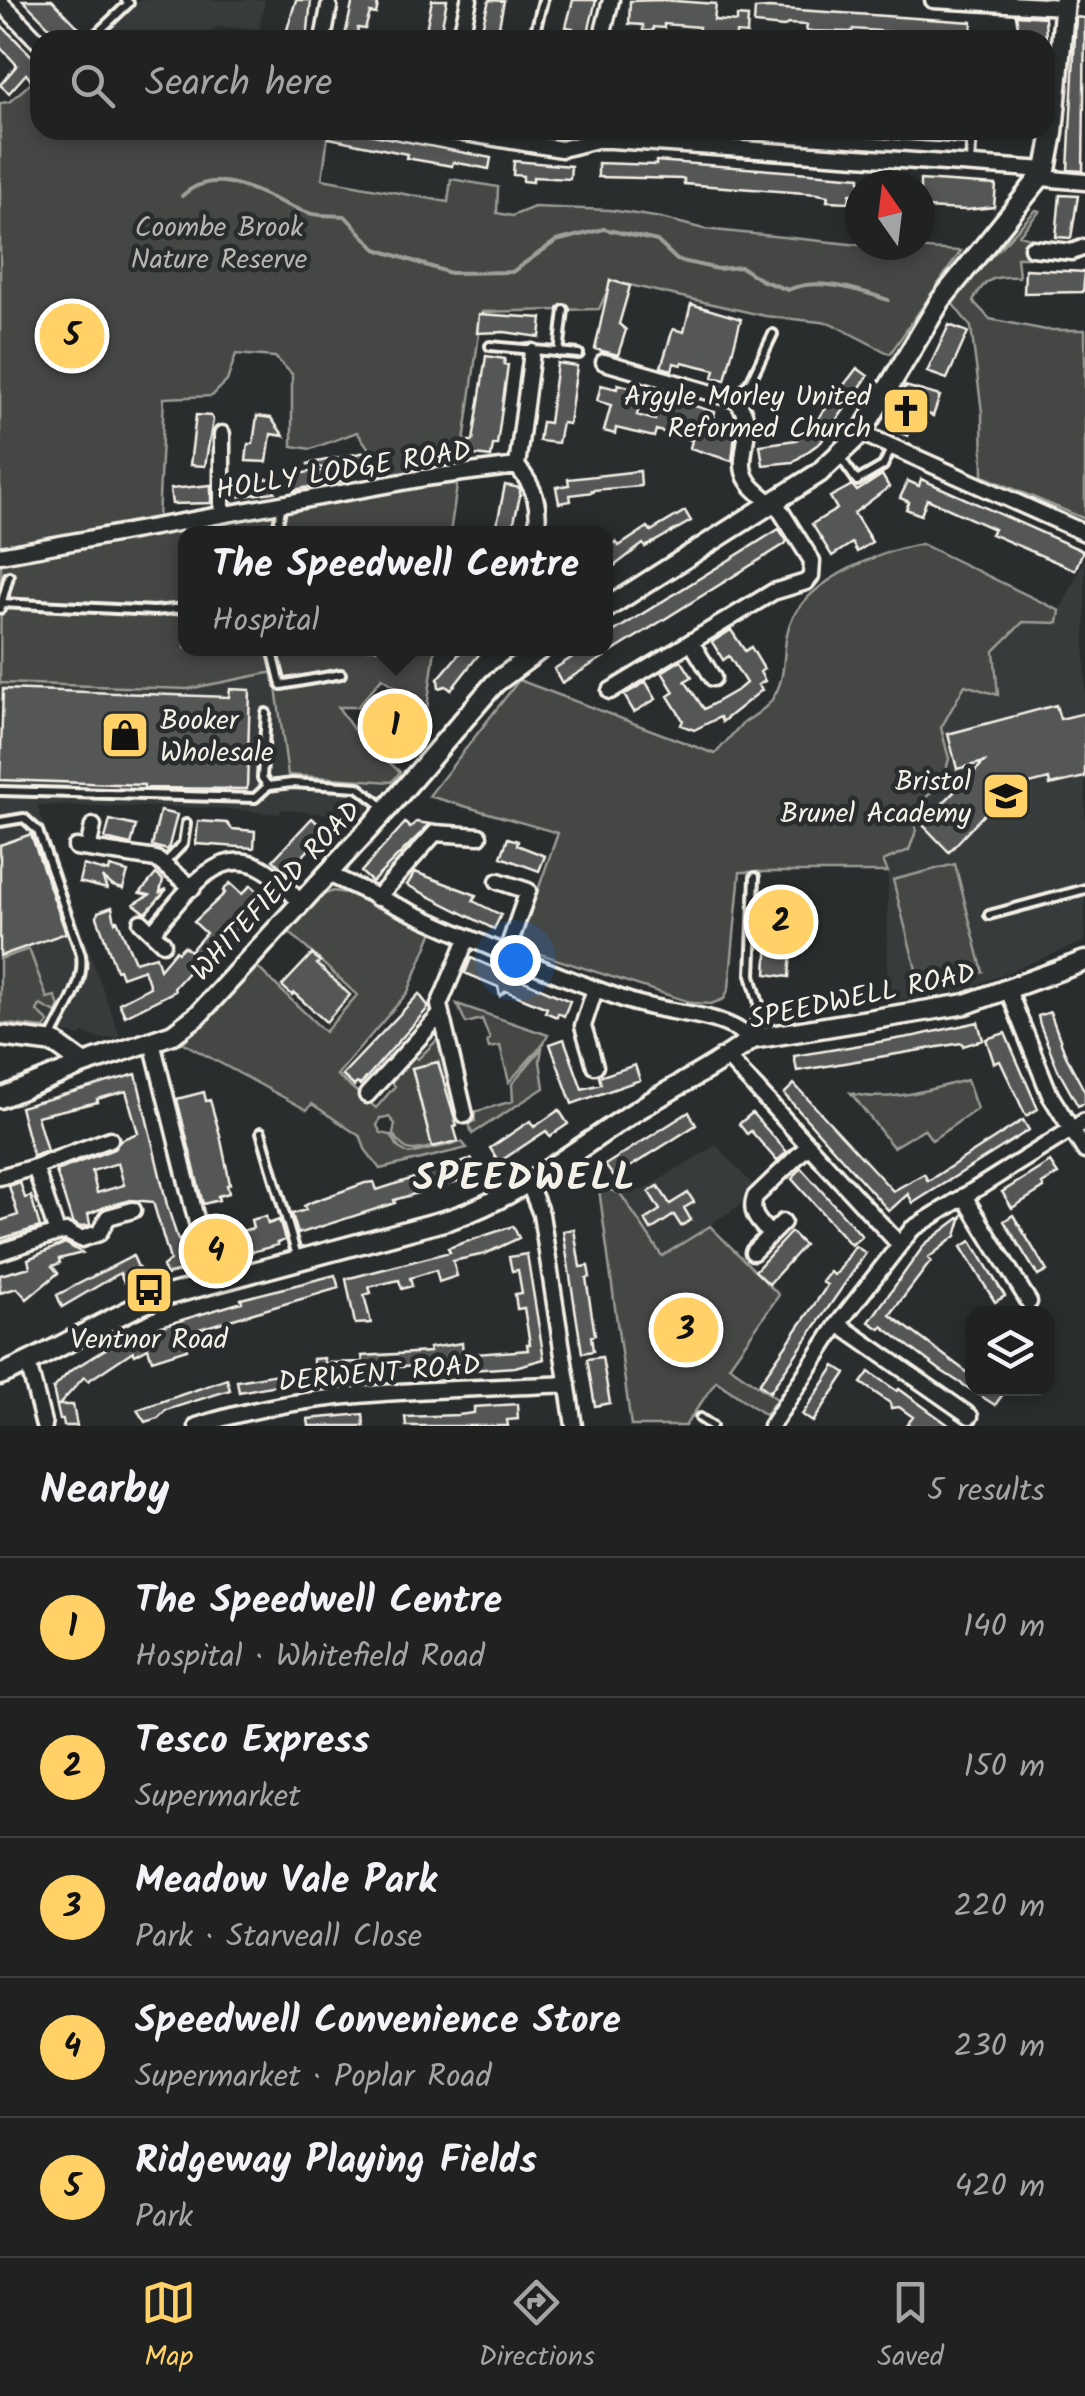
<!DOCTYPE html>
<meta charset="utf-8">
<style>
:root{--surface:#202222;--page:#2d2f2f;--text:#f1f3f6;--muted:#a2a4a5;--line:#3d3f40;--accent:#ffd166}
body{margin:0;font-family:Kalam,sans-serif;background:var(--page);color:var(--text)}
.controls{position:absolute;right:30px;bottom:30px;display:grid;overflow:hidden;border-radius:20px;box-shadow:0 5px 15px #0003}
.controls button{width:90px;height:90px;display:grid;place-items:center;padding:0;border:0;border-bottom:2px solid var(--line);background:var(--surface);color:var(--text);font:50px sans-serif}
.compass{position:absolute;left:845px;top:170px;width:90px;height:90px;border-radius:50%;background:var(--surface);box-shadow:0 5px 15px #0003;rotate:346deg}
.you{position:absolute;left:515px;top:960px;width:35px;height:35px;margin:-25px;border:8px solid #fff;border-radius:50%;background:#1a73e8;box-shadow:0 0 0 15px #1a73e833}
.badge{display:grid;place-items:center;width:65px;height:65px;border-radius:50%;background:var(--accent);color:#111;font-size:32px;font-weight:700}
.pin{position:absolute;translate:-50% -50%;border:5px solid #fff;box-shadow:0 2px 10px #0006}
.popup{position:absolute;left:178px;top:526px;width:435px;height:130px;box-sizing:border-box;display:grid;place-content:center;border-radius:20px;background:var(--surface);filter:drop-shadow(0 2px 8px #0005);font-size:32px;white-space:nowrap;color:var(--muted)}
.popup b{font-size:38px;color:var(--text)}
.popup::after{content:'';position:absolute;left:50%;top:100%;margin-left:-20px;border:20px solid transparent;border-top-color:var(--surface)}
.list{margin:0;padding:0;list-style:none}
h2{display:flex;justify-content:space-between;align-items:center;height:130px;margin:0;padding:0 40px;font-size:42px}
h2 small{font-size:32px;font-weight:400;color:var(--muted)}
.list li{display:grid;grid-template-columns:65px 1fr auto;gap:30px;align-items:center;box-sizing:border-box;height:140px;padding:0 40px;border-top:2px solid var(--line)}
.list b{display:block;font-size:38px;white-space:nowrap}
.list p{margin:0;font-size:32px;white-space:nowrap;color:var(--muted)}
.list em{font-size:32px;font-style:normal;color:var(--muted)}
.icon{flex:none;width:55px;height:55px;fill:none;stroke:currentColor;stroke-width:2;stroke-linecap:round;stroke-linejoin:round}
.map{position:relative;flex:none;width:1085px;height:1426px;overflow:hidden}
.search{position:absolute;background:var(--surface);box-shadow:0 5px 15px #0003;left:30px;right:30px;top:30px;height:110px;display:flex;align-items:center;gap:25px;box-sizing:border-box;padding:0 35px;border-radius:30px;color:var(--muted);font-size:38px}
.sheet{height:830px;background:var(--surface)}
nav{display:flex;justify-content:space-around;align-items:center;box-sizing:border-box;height:140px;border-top:2px solid var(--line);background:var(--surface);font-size:28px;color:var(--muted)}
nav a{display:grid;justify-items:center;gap:5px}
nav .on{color:var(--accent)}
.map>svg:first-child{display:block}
.built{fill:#373a3a}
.green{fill:#444645;stroke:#9c9c96;stroke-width:2.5}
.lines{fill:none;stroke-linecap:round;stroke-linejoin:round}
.stream{stroke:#9f9f9a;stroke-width:4}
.building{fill:#555756;stroke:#f4f1e8;stroke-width:2.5;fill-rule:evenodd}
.lane-casing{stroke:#f4f1e8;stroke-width:14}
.street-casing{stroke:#f4f1e8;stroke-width:21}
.secondary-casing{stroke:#f4f1e8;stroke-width:25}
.lane{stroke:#2a2d2e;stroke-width:6}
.street{stroke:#2a2d2e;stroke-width:14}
.secondary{stroke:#2a2d2e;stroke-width:18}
.labels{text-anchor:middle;stroke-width:9;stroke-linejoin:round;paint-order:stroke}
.park-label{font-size:28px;fill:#b6b5af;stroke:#2a2d2e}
.poi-label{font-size:28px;fill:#f4f1e8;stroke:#2a2d2e;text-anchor:end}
.street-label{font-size:28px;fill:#f4f1e8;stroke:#2a2d2e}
.district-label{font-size:38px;font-weight:bold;letter-spacing:2.5px;fill:#f4f1e8;stroke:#2a2d2e}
</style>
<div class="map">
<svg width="1085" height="1426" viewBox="0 0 1085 1426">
<rect width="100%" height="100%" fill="#2a2d2e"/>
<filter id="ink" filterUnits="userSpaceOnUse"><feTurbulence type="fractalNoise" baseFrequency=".01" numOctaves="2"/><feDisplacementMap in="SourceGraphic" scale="20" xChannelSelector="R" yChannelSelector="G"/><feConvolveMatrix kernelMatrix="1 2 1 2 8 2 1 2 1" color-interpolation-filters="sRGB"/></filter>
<g filter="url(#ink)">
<path class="built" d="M140 0H265L259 29 218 27 199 40H98Z
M1085 558V941L964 990 887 1002 888 872 883 861 909 850 916 831 912 813 943 779 949 759 940 728 965 685 1023 622 1058 623 1060 611Z
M274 672 288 775 392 782 360 818 281 809 280 814 217 808 37 805 120 1037 102 1039 83 1033 81 1036 15 1023H0V683L188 689Z
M716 1145 753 1185 747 1200 662 1257 614 1183 643 1190Z"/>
<path class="green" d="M40 75V130H329L322 179 448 202 451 179 498 187 497 213 512 216 534 207 610 210 661 218 704 229 860 245 961 251 890 354 830 323 765 316 612 281 599 309 482 312 461 464 389 477 357 432 311 449 292 446V374L275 357 236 354 227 381 212 396 164 398 158 519 0 552V103L9 102Z
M1036 210 1040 211 1019 235 1030 238 1028 257H1017L1019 277C993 276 985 278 973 301L990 319 1046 330H1085V519L983 476 982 412 971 327 952 303 970 279Z
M445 479H455L457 486 450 533 185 534V648L435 649 427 708 382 678 357 707H338L355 732 400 772 392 782 288 775 274 672 188 689 0 683 1 562Z
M922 544 1060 611 1058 623 1023 622 994 651 998 695 965 685 941 728 949 759 943 779 912 813 916 831 909 850 883 861 888 872H740L729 988 724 999 711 1004 693 1003 518 947 558 833 429 796 519 680 715 754C724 745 732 734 741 725 751 717 764 711 771 701 787 678 782 658 787 634 796 584 878 551 922 544Z
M955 864 983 972 921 989 893 880Z
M333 891 347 893 434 929 408 992 337 1075 376 1108 395 1086 387 1078 410 1052 418 1059 438 1039 448 1078 442 1079 438 1062 412 1069 432 1147C411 1152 405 1153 393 1134L395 1124 389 1117 380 1118 377 1126 381 1133 391 1135 399 1148 409 1154 462 1142 467 1148 380 1169 365 1149 361 1137 312 1104 307 1110 183 1043 256 966 325 1032 357 995 289 932 320 896Z
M29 949 47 998 55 996 59 1006 56 1013 40 1005 37 1011 49 1022 44 1028 0 1023V959Z
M457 1004 548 1035 544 1043 509 1082 500 1046 489 1048 487 1041 490 1039 482 1019 466 1023Z
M542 1048 540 1061 544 1088 472 1134 469 1123 475 1121 473 1113 467 1114 513 1101 512 1084Z
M967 1080 977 1109 932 1140 924 1129 893 1147 851 1093C887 1104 931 1089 967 1080Z
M603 1188 620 1193 662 1256 710 1226 779 1295 729 1366 777 1399 765 1415 716 1381 685 1426H631L599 1189Z"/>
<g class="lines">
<path class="stream" d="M182 196C222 159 272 205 313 214 323 216 335 215 345 216L376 249 450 273 512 272 556 241 604 229 657 241 677 260 718 269 741 267 761 280 788 290C818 277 857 289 888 300"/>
</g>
<path class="building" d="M23 0H52L83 32 75 40H62Z
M296 0H311L307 40H296V35L286 33Z
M353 0 378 4 376 14 370 13 365 29 358 28 356 40H344Z
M432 0H447L439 40H424Z
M489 0 504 1 499 26 504 27 502 37 479 40Z
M573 0H596L587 37 572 33 573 28 566 27Z
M661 0 716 4 714 20 737 22V16L748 17 747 34 736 33V39L698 38 699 27 664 24V28L653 27V31H643V25L629 24 630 1Z
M769 8 972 22 971 38 853 29 852 32 806 31 807 25 788 24 783 27 754 24 755 9Z
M1016 15 1045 17 1046 40 1030 39V34L1019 33Z
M1076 17 1085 18 1083 171 1068 170Z
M0 24 40 64V72L31 80 26 74 9 93 0 85 17 65 0 47Z
M330 130H347L491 158 489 169 453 162 452 166 406 158 407 154 329 138Z
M870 130H965L964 144 870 137Z
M514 161 571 166 570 179 533 177V182L523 181V176L513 175Z
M656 161 860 177V194H850L849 202 827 201 828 196 818 194 684 184V179L598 177V163L656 165Z
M920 180 996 185 994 207 966 210 924 208 925 203H920Z
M1060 195 1078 196 1071 238 1056 237Z
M1025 269 1085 272 1083 292 1024 293Z
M610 280 630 286 619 324 626 330 618 355 595 349Z
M691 304 741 319 725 380 713 377 715 370 682 362 681 365 674 363 672 370 661 367 673 329 684 332Z
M479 314 542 318 540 337 504 332 477 333Z
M949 325 968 332 947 379 927 372Z
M486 356 505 359 504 364 508 365 497 445H493L491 457 467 454 469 441H473Z
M557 363 577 366 569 424 562 423 558 443 539 441 542 422 549 423Z
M857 368 868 376 821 442 793 462 763 465 760 445 796 440 810 429Z
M618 384 643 391 637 415 655 420 663 390 683 396 681 402 715 412 713 419 736 425 732 461 690 448 692 440 656 430 654 437 616 428 615 434 604 431 611 405 597 401 601 385 617 389Z
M905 386 940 396 933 416 918 410 908 436 889 429Z
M196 415 211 416 213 420 205 466 190 465Z
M257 416 271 418 284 436 271 434 267 462 246 461 248 444H253Z
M366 452 370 470 345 475 346 480 294 490 292 474 330 470 307 464Z
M640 471 641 486 592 490 593 492 570 495 571 501 559 503 556 487 569 485 568 479Z
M882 475 889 487 854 513 872 542 857 552 852 543 832 556 812 524 837 509 830 497 852 485 857 491Z
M274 478 275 492 235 497 234 482Z
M921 479 1083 551 1075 570 991 534 994 529 927 499 921 515 906 509 909 502 900 498 908 481 919 486Z
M211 485V503L172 504 170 489Z
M505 485 520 488V496L511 534H495Z
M685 511 691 521 645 547 643 544 605 573V549L616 542 619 546 648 527 651 531Z
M779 529 787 541 785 544 562 683 554 669 587 648H605V637Z
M731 630 745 651 751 647 764 669 760 672 765 681 758 685 762 690 722 722 720 717 694 730 681 725 683 720 668 696 674 692 662 672 681 660 692 677 685 681 704 709 739 689 746 683 729 656 723 660 712 642Z
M464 648H484L451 690 446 686 439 688 438 679Z
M646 682 656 699 634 712 624 695Z
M3 689 229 697 230 689 250 690 247 789 144 788V785L0 780Z
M395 699 421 720 391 756 382 749 385 746 368 732Z
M1056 705 1060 719 1085 713V777L1050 785 1049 779 998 792 999 798 949 852 922 824 984 762 957 769 948 734Z
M160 811 177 815 168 850 152 846Z
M312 818 326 831 287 873 273 860Z
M110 820 136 826 131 845 105 839Z
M198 821 227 823 232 829 255 831 254 848 196 844Z
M416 822 430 824 372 882 361 872 405 823 410 828Z
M31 834 66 933 0 956V845Z
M508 838 518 841 517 845 545 856 539 871 501 857Z
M83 865 109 872 110 867 128 872 123 889 113 886 102 877 107 889 79 882Z
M415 872 476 895 473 901 501 915 494 929 407 885Z
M156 874 163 880 160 892 167 889 146 913 134 904 149 895 140 893Z
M230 883 242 894 251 885 265 898 213 953 209 949 174 988 175 991 125 1016 119 1003 150 987 144 969 122 977 119 969 116 970 97 917 98 912 112 907 115 922 117 920 135 962 156 956 160 969 176 950 178 952 184 946 190 951 206 933 194 922 225 893 223 891Z
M770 898 795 901 789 977 766 974Z
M312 954 320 961 317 964 350 995 326 1022 294 993 292 995 282 986Z
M471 958 570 1001 564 1016 558 1013 557 1017 545 1012 547 1008 506 991 500 996 498 987 465 973Z
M419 994 429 1007 360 1085 357 1083 354 1086 342 1075Z
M1050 1012 1066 1056 1085 1092V1103L1078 1106 1058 1070 1040 1025 1038 1016Z
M978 1022 983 1040 963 1046 962 1043 797 1071 794 1056 915 1036Z
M1005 1033 1038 1109 1026 1116 1000 1061 994 1063 986 1039Z
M564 1039 582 1089 601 1084 599 1077 635 1065 640 1080 572 1104 550 1044Z
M438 1062 457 1126 454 1127 458 1141 432 1147 412 1068Z
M136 1074 167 1205 178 1240 186 1238 195 1267 166 1275 163 1266 170 1260 153 1202 131 1200 105 1207 88 1214 90 1224 80 1227 72 1222 56 1171 114 1149 120 1140 138 1133 126 1091 97 1099 98 1102 37 1116 47 1151 33 1156 20 1107ZM118 1163 124 1185 97 1193 92 1171Z
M794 1084 893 1191 924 1174 928 1181 1023 1120 1029 1130 913 1203 908 1194 889 1211 784 1094Z
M204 1092 206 1101 210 1100 220 1135 230 1184 227 1185 229 1193 218 1196 219 1200 203 1204 177 1099Z
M559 1110 568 1124 550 1136 546 1131 499 1162 490 1148 530 1121 534 1127Z
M689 1112 696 1125 614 1177 605 1165Z
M752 1113 787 1152 777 1161 751 1131 747 1134 739 1124Z
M472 1159 479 1175 394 1200 395 1203 298 1234 292 1214 306 1210 304 1206 312 1202 365 1183 374 1182 377 1190Z
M1050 1162 1058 1174 1042 1184 1044 1188 1012 1208 1002 1192Z
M801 1168 862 1236 851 1245 792 1179Z
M20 1182 25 1198 31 1196 40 1227 0 1239V1221L18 1215 9 1186Z
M658 1186 670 1204 688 1193 694 1202 684 1208 691 1220 681 1226 674 1215 651 1230 645 1220 660 1210 649 1192Z
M1013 1215 1047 1271 1038 1276 1004 1221Z
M266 1216 268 1224 279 1220 285 1240 277 1243 278 1245 217 1261 212 1239 253 1228 251 1220Z
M962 1216 956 1236 928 1258 931 1261 890 1315 972 1376V1388H995L1003 1394 995 1405 940 1370 882 1326 880 1329 869 1322 925 1244Z
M513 1226 519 1238 485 1254 453 1261 457 1276 439 1282 436 1270 410 1278 412 1286 402 1289 399 1280 369 1287 371 1293 364 1295 371 1323 355 1324 346 1279 450 1252 448 1248Z
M574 1229 580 1267 588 1266 590 1277 586 1278 595 1335 591 1336 593 1351 582 1353 563 1231Z
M791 1232 804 1245 769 1284 755 1271Z
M971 1241 1005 1296 995 1302 961 1247Z
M65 1243 82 1253 59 1259 60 1263 52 1266 58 1273 27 1299 17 1288 0 1293V1275L30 1267 28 1259Z
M855 1246 866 1253 770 1392 759 1384 823 1292 827 1285 822 1282 830 1272 834 1275 838 1272Z
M527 1254 544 1359 515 1367 471 1370V1364L376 1368 357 1371V1378L292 1382 239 1392 237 1381 313 1368V1359L324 1358V1363L363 1362 362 1356 430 1352 429 1348 462 1343 463 1355 528 1350 527 1344H530L524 1308 517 1309 515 1294 522 1293 518 1270 512 1271 509 1257Z
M133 1256 141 1274 124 1282 120 1273 62 1307 57 1295Z
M335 1275 339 1288 182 1334 187 1349 152 1360 148 1348 135 1355 133 1351 88 1381 84 1377 59 1405H73L77 1426H64L63 1420H60L53 1389 70 1371 112 1345 135 1334 242 1302 241 1299Z
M602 1357 610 1403 595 1406 587 1359Z
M835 1366 846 1373 813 1422 802 1415Z
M869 1372 897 1391 899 1389 950 1426H906L913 1417 899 1407 891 1408 890 1403 861 1383Z
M227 1379 230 1390 166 1410 158 1418 145 1422 137 1410Z
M517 1404 518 1419 507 1420 508 1426H406L405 1417 458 1415 474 1413V1407Z
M363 1414 364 1426H309L308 1419Z"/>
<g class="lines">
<g class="lane-casing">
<path id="lane" d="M90 40 129 3 126 0
M533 40 543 0
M970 164 972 130
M490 346 579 354
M559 353 564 310
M737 399 751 380 773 334
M840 457 857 481 883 466 892 447
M276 534 282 504
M1 603 154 611 185 608
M0 609 9 576
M272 648 281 685 341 674
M266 713 262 778 268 786
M0 791 255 798 268 786 292 783 358 787 386 809
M0 822 24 818 38 831 81 955C85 988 63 1011 51 1040
M165 863 183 844 186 824
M989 915 1085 889
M753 1034 759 1004 751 975 755 877
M261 1132 297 1256
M700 1418 712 1426"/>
</g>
<g class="street-casing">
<path id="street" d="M933 0 1064 7
M0 2 40 43
M323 40 329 7
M460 40 469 0
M601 40 611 0
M447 130 561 149 597 140H611L1046 170
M1042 178 1085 182
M1032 248 1072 252 1085 247
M604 362 736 400C761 429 732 457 748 481 753 490 764 497 772 504
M861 433 1085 533
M517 466 532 352
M517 466C535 488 541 505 536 534
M222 513V434
M0 555 424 478 517 466
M691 642 713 678
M610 691 773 592 806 582 811 576 812 561 775 502
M76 847 156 859 193 888
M88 849 93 826
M326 873C424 919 521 963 623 999 668 1016 714 1009 752 1039
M498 881 528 891 506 954
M377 898 435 833 479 836
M141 922 163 943
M152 932C178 904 213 845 258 866 274 873 288 890 300 902
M595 989 583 1026 595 1066
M1008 990 1050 1095 1085 1151
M152 1042 212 1283
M728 1058 898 1243
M367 1095 441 1014
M465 1115 439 1005 467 939
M0 1177 35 1167
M529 1184 541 1214 574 1426
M964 1196 1029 1302
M57 1233 67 1232 81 1239 99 1233 108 1217 133 1210
M770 1234C759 1222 749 1214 755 1197L809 1145
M0 1252 57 1233 35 1167 110 1139
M753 1252 783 1222
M838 1324 970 1416
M28 1363 44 1426
M197 1426C315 1387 445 1391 568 1384
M771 1426 838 1324 912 1229 1085 1121"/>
</g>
<g class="secondary-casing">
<path id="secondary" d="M605 609 819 473 861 433 941 300 1046 170 1053 133 1065 0
M0 1036 55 1043 84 1064
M0 1098 84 1064 173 1034 198 1015 387 809 495 683 542 648
M0 1375C54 1353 103 1320 157 1298L451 1219C522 1195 577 1148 639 1109 677 1085 717 1066 752 1039L966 1004 1085 961"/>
</g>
<use href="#lane" class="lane"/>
<use href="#street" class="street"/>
<use href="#secondary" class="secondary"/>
</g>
</g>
<defs>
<g id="church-square" transform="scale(2.5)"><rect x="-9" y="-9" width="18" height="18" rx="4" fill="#ffd166" stroke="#2a2d2e"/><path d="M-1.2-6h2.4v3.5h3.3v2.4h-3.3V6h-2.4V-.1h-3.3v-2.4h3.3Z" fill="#111"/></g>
<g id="shop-square" transform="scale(2.5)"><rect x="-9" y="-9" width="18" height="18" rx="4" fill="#ffd166" stroke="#2a2d2e"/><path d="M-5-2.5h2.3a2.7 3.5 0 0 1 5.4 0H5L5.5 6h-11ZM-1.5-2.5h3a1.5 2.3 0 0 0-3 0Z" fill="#111"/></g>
<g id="school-square" transform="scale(2.5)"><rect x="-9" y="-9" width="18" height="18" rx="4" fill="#ffd166" stroke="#2a2d2e"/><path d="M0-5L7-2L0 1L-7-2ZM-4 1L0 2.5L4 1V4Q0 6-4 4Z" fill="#111"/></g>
<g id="bus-square" transform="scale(2.5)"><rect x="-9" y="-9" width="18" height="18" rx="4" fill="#ffd166" stroke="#2a2d2e"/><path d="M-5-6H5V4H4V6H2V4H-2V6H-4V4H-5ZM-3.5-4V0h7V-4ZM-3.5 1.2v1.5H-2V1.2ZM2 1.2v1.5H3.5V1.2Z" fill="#111"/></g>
</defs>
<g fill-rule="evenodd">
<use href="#church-square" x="906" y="411"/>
<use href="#shop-square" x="125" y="735"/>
<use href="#school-square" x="1006" y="796"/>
<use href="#bus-square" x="149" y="1290"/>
</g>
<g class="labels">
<g class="park-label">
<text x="219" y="236">Coombe Brook<tspan x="219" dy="32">Nature Reserve</tspan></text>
</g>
<g class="poi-label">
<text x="871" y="405">Argyle Morley United<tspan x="871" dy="32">Reformed Church</tspan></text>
<text x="160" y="729" text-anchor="start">Booker<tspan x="160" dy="32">Wholesale</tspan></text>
<text x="971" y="790">Bristol<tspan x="971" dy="32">Brunel Academy</tspan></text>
<text x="149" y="1348" text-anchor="middle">Ventnor Road</text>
</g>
<g class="street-label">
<text transform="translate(343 469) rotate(-9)" y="10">HOLLY LODGE ROAD</text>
<text transform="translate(275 890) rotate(-47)" y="10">WHITEFIELD ROAD</text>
<text transform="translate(862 995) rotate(-12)" y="10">SPEEDWELL ROAD</text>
<text transform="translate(379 1372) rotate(-5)" y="10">DERWENT ROAD</text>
</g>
<g class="district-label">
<text x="525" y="1190">SPEEDWELL</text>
</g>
</g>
</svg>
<div class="controls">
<button><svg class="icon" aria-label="layers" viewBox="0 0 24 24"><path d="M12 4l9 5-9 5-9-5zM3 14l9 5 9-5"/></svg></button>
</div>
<svg class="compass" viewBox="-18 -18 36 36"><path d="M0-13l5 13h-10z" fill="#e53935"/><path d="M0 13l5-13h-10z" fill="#a2a4a5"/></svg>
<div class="you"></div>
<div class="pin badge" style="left:395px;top:726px">1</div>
<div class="popup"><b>The Speedwell Centre</b>Hospital</div>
<div class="pin badge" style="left:781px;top:922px">2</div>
<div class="pin badge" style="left:686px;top:1330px">3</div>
<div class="pin badge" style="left:216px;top:1251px">4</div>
<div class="pin badge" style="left:72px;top:336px">5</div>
<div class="search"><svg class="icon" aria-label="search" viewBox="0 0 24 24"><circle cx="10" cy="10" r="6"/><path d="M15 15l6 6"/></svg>Search here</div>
</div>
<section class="sheet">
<h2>Nearby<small>5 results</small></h2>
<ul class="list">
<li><span class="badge">1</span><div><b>The Speedwell Centre</b><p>Hospital · Whitefield Road</p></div><em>140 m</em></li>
<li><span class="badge">2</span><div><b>Tesco Express</b><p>Supermarket</p></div><em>150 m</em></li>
<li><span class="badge">3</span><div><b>Meadow Vale Park</b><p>Park · Starveall Close</p></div><em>220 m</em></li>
<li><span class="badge">4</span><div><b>Speedwell Convenience Store</b><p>Supermarket · Poplar Road</p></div><em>230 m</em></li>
<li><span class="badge">5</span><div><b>Ridgeway Playing Fields</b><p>Park</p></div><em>420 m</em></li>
</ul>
</section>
<nav>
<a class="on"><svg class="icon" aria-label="map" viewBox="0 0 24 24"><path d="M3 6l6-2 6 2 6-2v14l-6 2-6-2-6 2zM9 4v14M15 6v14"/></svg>Map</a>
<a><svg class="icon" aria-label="directions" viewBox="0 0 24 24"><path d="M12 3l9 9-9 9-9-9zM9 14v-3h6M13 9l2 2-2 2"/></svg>Directions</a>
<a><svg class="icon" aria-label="saved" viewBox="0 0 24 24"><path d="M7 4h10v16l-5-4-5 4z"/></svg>Saved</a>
</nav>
